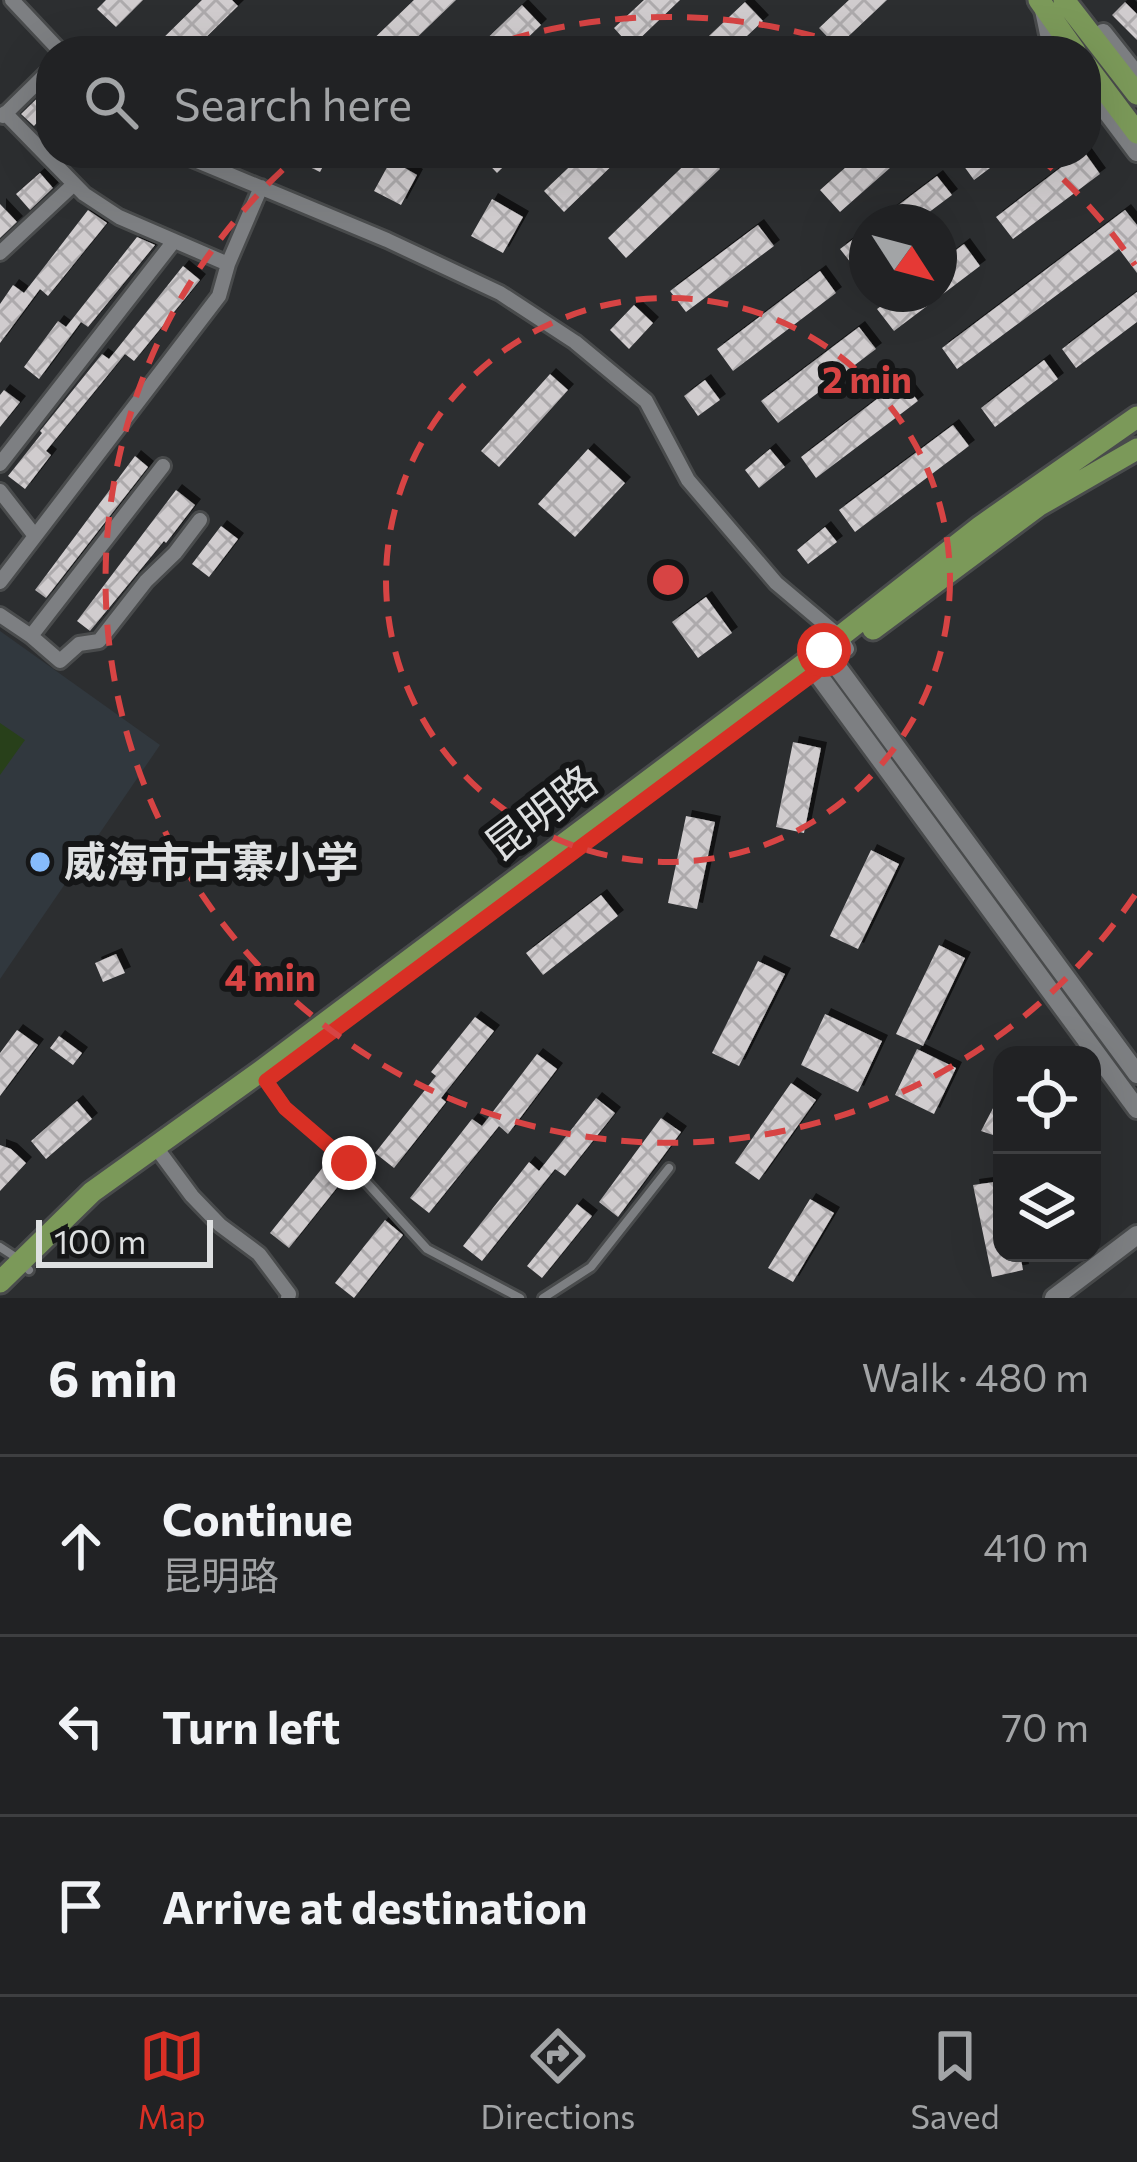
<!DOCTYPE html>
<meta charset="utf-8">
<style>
:root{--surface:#212224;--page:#292a2c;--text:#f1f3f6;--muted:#a2a4a6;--line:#3e3f41;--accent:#d93025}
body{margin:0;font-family:Commissioner,"Noto Sans SC",sans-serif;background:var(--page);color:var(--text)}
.controls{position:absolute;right:36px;bottom:36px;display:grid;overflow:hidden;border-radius:24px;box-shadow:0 12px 48px #0002}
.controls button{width:108px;height:108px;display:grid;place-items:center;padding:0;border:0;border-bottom:3px solid var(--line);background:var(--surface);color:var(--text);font:60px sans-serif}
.compass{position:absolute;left:849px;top:204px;width:108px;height:108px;border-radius:50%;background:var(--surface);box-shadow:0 12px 48px #0002;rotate:126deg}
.scale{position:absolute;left:36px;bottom:30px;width:177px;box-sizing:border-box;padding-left:12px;border:6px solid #dee0e1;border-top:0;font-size:33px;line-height:42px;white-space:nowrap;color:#dee0e1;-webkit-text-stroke:9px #151617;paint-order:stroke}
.stop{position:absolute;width:36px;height:36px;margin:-27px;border:9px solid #d93025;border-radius:50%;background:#fff}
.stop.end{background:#d93025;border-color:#fff;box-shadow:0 3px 12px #0008}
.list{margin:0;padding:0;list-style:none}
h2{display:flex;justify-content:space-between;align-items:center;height:156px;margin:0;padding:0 48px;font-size:51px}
h2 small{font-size:39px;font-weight:400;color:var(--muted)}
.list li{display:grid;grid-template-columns:78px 1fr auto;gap:36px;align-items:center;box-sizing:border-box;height:180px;padding:0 48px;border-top:3px solid var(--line)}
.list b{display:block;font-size:45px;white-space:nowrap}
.list p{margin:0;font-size:39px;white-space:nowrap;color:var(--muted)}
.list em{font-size:39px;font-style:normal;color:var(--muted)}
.icon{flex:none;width:66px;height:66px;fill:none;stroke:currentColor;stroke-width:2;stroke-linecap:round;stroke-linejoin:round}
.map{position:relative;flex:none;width:1137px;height:1298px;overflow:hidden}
.search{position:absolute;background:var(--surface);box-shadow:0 12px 48px #0002;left:36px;right:36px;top:36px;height:132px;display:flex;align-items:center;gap:30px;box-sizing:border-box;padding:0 42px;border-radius:48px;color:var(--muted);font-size:45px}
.sheet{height:696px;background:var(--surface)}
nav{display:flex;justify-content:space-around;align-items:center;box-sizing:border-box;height:168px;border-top:3px solid var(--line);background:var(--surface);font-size:33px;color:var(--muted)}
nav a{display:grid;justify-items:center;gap:6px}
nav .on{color:var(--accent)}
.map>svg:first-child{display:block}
.built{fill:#31383e}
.grass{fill:#28401a}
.building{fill:url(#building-cross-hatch);filter:url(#shadow)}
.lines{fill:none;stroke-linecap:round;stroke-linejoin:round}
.lane-casing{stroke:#494b4c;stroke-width:14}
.street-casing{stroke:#494b4c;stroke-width:20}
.secondary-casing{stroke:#494b4c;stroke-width:24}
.primary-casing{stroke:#494b4c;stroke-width:27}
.lane{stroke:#7d7f82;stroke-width:8}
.street{stroke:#7d7f82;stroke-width:14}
.secondary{stroke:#7d7f82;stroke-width:18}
.primary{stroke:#7b9959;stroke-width:21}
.route{stroke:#d93025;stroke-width:15}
.ring{fill:none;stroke:#d74444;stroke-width:6;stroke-dasharray:21 15}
.poi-dot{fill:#86bbfb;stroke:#151617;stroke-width:4.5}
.labels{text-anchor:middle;stroke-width:12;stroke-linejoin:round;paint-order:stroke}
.street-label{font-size:42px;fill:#dee0e1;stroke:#151617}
.poi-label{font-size:42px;font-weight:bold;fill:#dee0e1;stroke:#151617;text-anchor:start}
.centre{fill:#d74444;stroke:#151617;stroke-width:6}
.ring-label{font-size:36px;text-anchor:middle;font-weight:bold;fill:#d74444;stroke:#151617;stroke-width:12;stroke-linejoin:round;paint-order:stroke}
</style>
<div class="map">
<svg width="1137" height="1298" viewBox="0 0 1137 1298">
<defs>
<pattern id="building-cross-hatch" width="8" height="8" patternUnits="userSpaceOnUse" patternTransform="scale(3)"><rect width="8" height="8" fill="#d0ccce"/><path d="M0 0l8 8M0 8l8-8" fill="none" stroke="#adaaac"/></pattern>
<filter id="shadow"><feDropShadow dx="6" dy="-6" stdDeviation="0" flood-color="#0009"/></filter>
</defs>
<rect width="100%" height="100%" fill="#2c2e30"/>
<path class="built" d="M0 631 160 745 0 979Z"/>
<path class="grass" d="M0 723 25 740 0 775Z"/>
<path class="building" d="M106 0H143L116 27 97 9Z
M202 0H232L238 6 192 51H150Z
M414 0H456L403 51H361Z
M644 0H680L631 47 614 28Z
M849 0H887L837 47 819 28Z
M745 2 763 21 731 51H693Z
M1125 2 1137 14V40L1112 15Z
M522 5 541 25 514 51H474Z
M51 85V107L34 126 21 114Z
M280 153H330L320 172Z
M478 153H518L497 173Z
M584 153H625L564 212 544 191Z
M697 153H705L720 169 626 258 608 238Z
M862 153H907L840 212 820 190Z
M965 153H1010L974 180 958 158Z
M1080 153H1085L1100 174 1013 239 996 217Z
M391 160 417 175 401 205 374 191Z
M40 173 53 188 30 210 16 194Z
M937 176 952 195 916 222H876Z
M492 199 523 217 503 253 471 236Z
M0 204 17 222 0 238Z
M88 210 107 223 48 296 40 289 0 343V304L13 285 24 293Z
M1125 210 1137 225V273L1119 249 957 369 942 348Z
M758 225 774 246 686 312 670 291Z
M867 229V259L855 268 840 249Z
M137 237 155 245 88 327 81 322 39 379 24 367 58 321 66 327Z
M964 244 980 266 894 331 877 309 898 294H939V263Z
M183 266 200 280 134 361 125 354 46 451 51 455 25 489 8 476 42 433 40 431 102 354 109 359Z
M820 271 836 293 733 371 717 349Z
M1137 292V322L1076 368 1062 349Z
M634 305 653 323 629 349 610 330Z
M859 327 876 349 778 423 761 401Z
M1044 360 1058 379 995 427 981 408Z
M550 374 568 390 499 467 481 451Z
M705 380 720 400 698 416 684 396Z
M902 380 918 401 816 478 801 457Z
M4 390 20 402 0 427V395Z
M953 425 969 446 855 532 839 510Z
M588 449 625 483 575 537 538 504Z
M770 449 785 467 759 488 745 470Z
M135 456 148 467 46 598 35 590Z
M176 490 195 505 166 543 164 541 90 631 77 621Z
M221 526 238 539 209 577 192 564Z
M825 527 837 542 808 564 797 550Z
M706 597 732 633 698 658 672 622Z
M793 742 821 748 804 833 776 827Z
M686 816 715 822 697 909 668 903Z
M871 850 899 864 858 949 830 936Z
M601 895 618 916 543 975 526 953Z
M939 945 965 958 923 1046 896 1034Z
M116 954 125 973 103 982 95 963Z
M758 961 785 974 739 1066 712 1053Z
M825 1014 882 1041 858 1092 801 1065Z
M475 1017 494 1031 441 1098 446 1102 394 1168 375 1153 436 1076 431 1072Z
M17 1030 38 1045 0 1096V1053Z
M59 1036 82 1053 73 1065 50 1048Z
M917 1049 956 1068 934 1114 895 1095Z
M537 1054 557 1069 508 1134 499 1126 429 1213 410 1198 472 1119 482 1126Z
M791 1083 816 1100 759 1180 735 1163Z
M1002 1091V1138L981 1131Z
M596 1098 615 1113 565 1176 555 1169 482 1261 463 1246 529 1162 539 1171Z
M77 1101 92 1119 46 1159 31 1141Z
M661 1118 681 1132 618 1217 599 1202Z
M0 1145 11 1149 26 1163 0 1191Z
M328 1161 347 1175 289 1248 270 1233Z
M1002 1181V1253H1020L1023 1270 992 1277 973 1185Z
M810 1199 834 1213 793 1282 768 1268Z
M577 1204 592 1216 542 1278 527 1266Z
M385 1220 403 1235 354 1298 335 1283Z"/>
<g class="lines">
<g class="lane-casing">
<path id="lane" d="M262 1074 285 1108 349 1163 427 1249 520 1298
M0 1247 20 1260 29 1270
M543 1298 591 1267 669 1168"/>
</g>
<g class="street-casing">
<path id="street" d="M12 0 60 51
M5 113 84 194 119 217 228 264
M3 116 51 69
M178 153 387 240 500 293 575 342 646 401 688 480 776 583 840 637 847 649
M0 253 74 184
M0 464 174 241
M0 491 35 536
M0 582 219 296 228 264 261 187
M0 615 31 636 60 661 79 644 99 641 146 581 175 553 200 520
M31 636 163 466
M155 1146 192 1196 220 1225 259 1254 289 1294 288 1298"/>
</g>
<g class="secondary-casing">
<path id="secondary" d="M1044 10 1049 34 1061 51
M1103 33 1137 76
M1086 84 1137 152
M824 649 1137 1074
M808 661 1137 1109
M1054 1298 1137 1235"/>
</g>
<g class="primary-casing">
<path id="primary" d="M1039 0 1075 51
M1064 0 1137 94
M1086 65 1137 133
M873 629 1038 506 1137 449
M0 1282 92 1192 261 1071 824 649 981 526 1137 417"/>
</g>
<use href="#lane" class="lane"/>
<use href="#street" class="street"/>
<use href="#secondary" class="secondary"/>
<use href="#primary" class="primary"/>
</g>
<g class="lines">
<path class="route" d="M349 1163 285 1108 266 1081 816 672 808 662 824 650"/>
</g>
<g class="ring">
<circle cx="668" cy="580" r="282"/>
<path d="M1135 895A563 563 0 1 1 299 155M475 51A563 563 0 0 1 861 51M1037 155A563 563 0 0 1 1135 265"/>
</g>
<circle class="poi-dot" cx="40" cy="862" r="12"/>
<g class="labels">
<g class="street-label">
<text transform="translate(541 813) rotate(-37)" y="15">昆明路</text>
</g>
<g class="poi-label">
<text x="64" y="877">威海市古寨小学</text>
</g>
</g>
<circle cx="668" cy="580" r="18" class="centre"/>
<g class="ring-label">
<text x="867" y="393">2 min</text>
<text x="270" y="991">4 min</text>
</g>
</svg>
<div class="controls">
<button><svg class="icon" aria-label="locate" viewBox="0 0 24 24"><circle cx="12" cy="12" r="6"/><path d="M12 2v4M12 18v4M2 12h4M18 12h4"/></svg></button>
<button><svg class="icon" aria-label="layers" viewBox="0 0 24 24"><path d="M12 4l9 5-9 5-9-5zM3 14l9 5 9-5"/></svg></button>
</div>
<svg class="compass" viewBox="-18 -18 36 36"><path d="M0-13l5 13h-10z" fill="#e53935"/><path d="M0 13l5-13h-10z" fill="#a2a4a6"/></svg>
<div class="scale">100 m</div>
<div class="stop" style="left:824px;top:650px"></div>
<div class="stop end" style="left:349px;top:1163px"></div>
<div class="search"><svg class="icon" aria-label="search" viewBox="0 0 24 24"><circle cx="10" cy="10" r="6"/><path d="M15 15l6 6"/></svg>Search here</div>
</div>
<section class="sheet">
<h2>6 min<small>Walk · 480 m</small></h2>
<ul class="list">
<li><svg class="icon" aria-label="ahead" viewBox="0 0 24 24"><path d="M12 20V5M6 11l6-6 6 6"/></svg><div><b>Continue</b><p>昆明路</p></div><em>410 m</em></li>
<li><svg class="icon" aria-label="left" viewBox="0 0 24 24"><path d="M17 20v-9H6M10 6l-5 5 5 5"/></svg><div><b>Turn left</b></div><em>70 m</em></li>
<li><svg class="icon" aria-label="arrive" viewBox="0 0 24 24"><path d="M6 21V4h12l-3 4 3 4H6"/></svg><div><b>Arrive at destination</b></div></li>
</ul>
</section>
<nav>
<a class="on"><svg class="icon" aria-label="map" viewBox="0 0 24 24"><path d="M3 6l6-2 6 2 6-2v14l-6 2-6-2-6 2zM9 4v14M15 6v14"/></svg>Map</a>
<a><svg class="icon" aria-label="directions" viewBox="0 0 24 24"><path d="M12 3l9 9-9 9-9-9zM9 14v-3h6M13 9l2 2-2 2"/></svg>Directions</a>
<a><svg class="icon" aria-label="saved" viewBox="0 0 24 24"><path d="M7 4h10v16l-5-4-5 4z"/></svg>Saved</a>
</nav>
